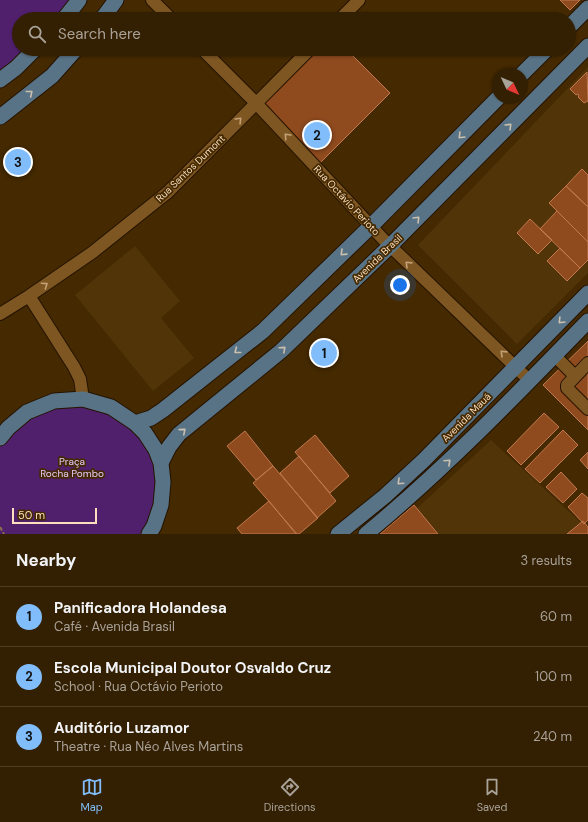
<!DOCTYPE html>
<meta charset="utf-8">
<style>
:root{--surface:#331f01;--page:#3e2c10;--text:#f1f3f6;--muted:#a9a299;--line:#4e3d23;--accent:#81bdfa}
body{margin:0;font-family:"DM Sans",sans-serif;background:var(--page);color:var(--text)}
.compass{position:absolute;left:492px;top:68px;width:36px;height:36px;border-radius:50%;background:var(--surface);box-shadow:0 1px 3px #0004;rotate:134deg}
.scale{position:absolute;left:12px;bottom:10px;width:85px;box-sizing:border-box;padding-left:4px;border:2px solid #fcdfbe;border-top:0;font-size:11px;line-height:14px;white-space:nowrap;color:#fcdfbe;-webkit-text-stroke:3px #442901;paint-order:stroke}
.you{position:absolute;left:400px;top:285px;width:14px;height:14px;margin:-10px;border:3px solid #fff;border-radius:50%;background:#1a73e8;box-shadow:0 0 0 6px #1a73e833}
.badge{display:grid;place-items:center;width:26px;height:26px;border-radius:50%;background:var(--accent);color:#111;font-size:13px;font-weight:700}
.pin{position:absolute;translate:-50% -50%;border:2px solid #fff;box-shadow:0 1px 4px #0006}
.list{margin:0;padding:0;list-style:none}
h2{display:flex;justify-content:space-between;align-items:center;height:52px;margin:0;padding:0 16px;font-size:17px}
h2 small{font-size:13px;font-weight:400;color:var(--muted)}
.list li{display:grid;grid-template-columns:26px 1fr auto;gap:12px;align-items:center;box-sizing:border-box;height:60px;padding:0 16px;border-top:1px solid var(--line)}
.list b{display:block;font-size:15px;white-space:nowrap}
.list p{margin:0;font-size:13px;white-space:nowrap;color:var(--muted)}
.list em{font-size:13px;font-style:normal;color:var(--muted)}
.icon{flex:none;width:22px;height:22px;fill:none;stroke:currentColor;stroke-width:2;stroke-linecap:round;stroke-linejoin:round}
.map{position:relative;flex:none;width:588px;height:534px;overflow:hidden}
.search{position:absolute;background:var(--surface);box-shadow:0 1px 3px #0004;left:12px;right:12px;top:12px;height:44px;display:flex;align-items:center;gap:10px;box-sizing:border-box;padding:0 14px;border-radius:22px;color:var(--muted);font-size:15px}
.sheet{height:232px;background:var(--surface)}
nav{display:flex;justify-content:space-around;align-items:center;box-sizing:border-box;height:56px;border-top:1px solid var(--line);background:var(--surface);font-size:11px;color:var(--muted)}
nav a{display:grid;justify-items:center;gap:2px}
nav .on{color:var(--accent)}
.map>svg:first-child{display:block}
.built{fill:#513407}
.green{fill:#50206d}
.building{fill:#8f4a1e;stroke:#c3794f}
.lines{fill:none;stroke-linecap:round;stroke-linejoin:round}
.minor-casing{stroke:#241301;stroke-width:14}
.major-casing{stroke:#241301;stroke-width:17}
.path{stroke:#8c714b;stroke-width:2;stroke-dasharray:4 2;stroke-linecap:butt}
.minor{stroke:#7e5621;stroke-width:12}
.major{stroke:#597386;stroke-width:15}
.oneway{stroke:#cbbfad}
.oneway2{stroke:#c3a177}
.labels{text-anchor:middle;stroke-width:3.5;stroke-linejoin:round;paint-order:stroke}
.street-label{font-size:10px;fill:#fcdfbe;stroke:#442901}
.park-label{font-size:10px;fill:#e6cafb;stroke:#442901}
</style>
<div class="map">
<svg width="588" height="534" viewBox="0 0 588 534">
<rect width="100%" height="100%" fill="#442901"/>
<path class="built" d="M588 67V273L517 344 418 245Z
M135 246 180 301 161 318 194 358 153 391 75 295Z
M491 440 588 529V534H389Z"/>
<path class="green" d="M0 0H79L64 19H19V49H35L0 80Z
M83 399 135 423 161 463 149 534H0V438L27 412Z"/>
<path class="building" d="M560 0H580L570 10Z
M310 49H346L390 93 316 167 256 103Z
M587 72 588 101 584 103 578 97 579 96 578 94 576 95 570 89Z
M582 169 588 175V207L566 186Z
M566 186 588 207V242L549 203Z
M557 211 588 242V260L580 268 540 229Z
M530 219 552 240 538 254 517 233Z
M560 248 580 268 567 281 547 261Z
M588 341V430L543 385Z
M544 413 559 427 521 465 507 451Z
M563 430 578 445 540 483 525 469Z
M245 431 273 466 256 480 227 446Z
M315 435 349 476 330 493 295 452Z
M588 452V469L580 460Z
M299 456 336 501 317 518 280 473Z
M273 466 318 518 299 534H297L253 483Z
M561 472 577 489 563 503 546 487Z
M582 493 588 498V520L584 524 568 507Z
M269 501 296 534H242L237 528Z
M414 505 438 534H380Z
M583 521 588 527V534H567Z"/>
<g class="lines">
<g class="minor-casing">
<path id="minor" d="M152 0 171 19
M340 19 359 0
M202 49 256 103 383 239 530 381
M29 296 74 367 80 379 83 399
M0 314 29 296 93 252 168 192 310 49
M555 356 575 376
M588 363 567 385V388L588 409"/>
</g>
<g class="major-casing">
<path id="major" d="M64 19 79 0
M102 19 116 0
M569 27 588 8
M522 74 547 49
M0 80 16 68 35 49
M0 117 52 76 76 49
M135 423 151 418 163 410 263 331 371 226 498 98
M0 438 8 428 27 412 54 401 83 399 111 407 135 423 145 433 156 450 161 463 163 482 161 505 154 526 149 534
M161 463 169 447 179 434 281 351 390 246 588 46
M338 534 385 496 424 460 588 293
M366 534C446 468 516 395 588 321"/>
</g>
<path class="path" d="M0 527 4 534"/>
<use href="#minor" class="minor"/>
<use href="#major" class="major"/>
</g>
<defs><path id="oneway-chevron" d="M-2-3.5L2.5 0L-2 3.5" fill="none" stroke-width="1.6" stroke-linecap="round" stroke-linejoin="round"/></defs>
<g class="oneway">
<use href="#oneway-chevron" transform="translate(30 93) rotate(-39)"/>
<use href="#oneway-chevron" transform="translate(509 126) rotate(-45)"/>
<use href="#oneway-chevron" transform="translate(461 136) rotate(135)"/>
<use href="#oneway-chevron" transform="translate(417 219) rotate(-45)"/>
<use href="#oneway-chevron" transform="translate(343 253) rotate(136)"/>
<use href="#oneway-chevron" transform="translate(561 321) rotate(134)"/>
<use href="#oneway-chevron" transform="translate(283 349) rotate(-42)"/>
<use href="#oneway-chevron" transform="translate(237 351) rotate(142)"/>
<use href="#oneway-chevron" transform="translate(183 431) rotate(-41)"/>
<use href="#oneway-chevron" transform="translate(448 462) rotate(-43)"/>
<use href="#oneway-chevron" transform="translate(400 482) rotate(137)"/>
</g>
<g class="oneway2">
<use href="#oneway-chevron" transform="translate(239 120) rotate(-45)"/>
<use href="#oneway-chevron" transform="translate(287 136) rotate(-133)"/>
<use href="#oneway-chevron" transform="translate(408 264) rotate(-136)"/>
<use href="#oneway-chevron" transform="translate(45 285) rotate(-34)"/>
<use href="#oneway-chevron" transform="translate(503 353) rotate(-136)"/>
</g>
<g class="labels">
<g class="street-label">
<text transform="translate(190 168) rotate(-44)" y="4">Rua Santos Dumont</text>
<text transform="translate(347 200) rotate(47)" y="4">Rua Octávio Perioto</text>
<text transform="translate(377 258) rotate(-44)" y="4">Avenida Brasil</text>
<text transform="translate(466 417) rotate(-45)" y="4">Avenida Mauá</text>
</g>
<g class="park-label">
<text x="72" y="465">Praça<tspan x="72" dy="12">Rocha Pombo</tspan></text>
</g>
</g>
</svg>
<svg class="compass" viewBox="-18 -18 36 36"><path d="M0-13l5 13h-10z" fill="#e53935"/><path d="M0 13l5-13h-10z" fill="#a9a299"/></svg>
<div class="scale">50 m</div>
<div class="you"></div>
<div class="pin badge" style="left:324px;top:353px">1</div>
<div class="pin badge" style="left:317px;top:135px">2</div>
<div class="pin badge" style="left:18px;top:162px">3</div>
<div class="search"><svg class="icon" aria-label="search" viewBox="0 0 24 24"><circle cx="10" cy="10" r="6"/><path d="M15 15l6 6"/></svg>Search here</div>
</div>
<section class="sheet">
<h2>Nearby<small>3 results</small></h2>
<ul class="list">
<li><span class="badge">1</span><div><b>Panificadora Holandesa</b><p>Café · Avenida Brasil</p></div><em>60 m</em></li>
<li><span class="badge">2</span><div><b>Escola Municipal Doutor Osvaldo Cruz</b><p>School · Rua Octávio Perioto</p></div><em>100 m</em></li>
<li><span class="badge">3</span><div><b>Auditório Luzamor</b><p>Theatre · Rua Néo Alves Martins</p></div><em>240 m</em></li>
</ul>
</section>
<nav>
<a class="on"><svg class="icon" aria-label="map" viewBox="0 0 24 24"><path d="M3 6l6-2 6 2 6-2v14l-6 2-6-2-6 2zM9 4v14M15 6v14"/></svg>Map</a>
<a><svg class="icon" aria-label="directions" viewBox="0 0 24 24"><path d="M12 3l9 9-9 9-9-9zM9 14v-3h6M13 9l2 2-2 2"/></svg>Directions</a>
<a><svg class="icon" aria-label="saved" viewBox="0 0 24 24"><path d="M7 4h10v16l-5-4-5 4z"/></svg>Saved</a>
</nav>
